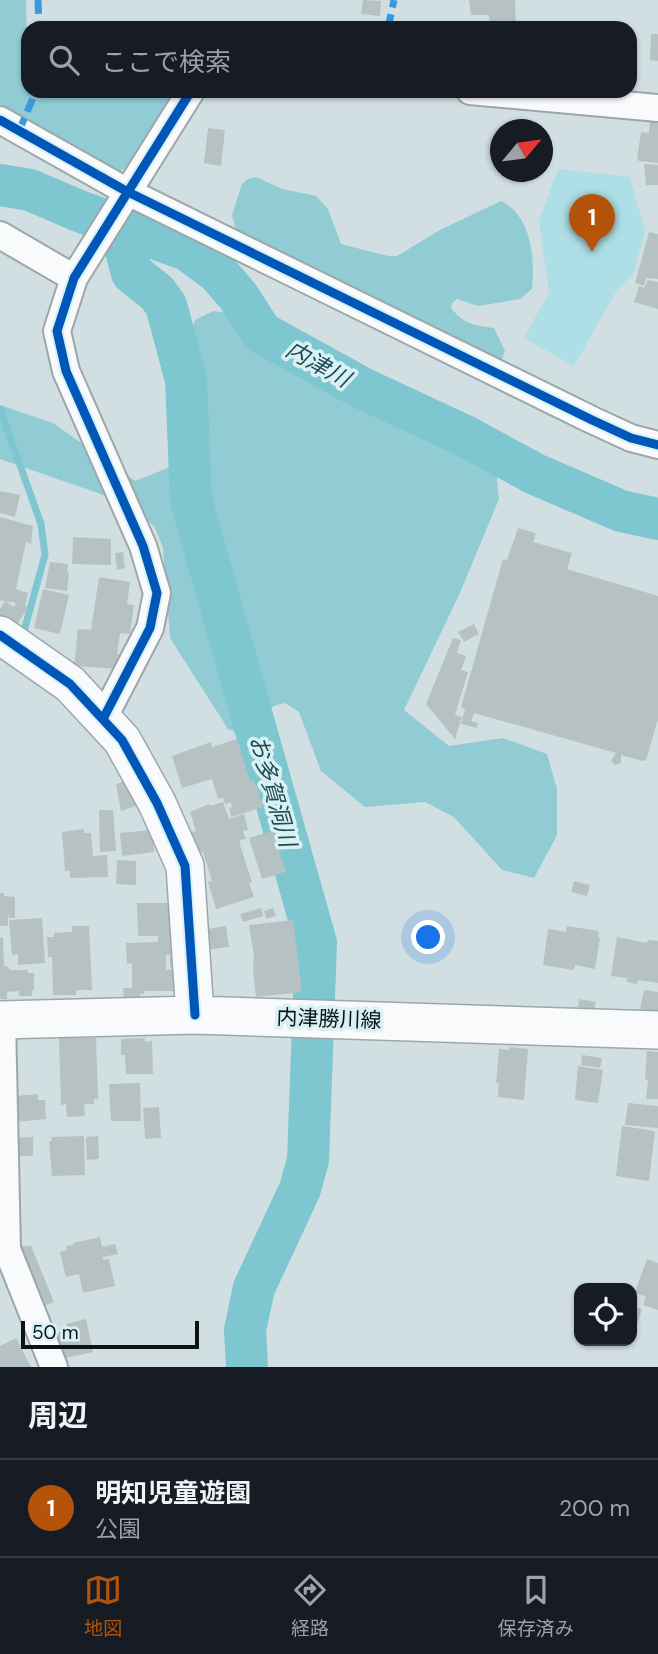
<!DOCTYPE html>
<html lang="ja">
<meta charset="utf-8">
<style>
:root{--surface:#171b24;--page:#242831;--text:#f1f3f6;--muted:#9ea1a6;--line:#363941;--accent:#b45309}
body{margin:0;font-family:"DM Sans","Noto Sans JP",sans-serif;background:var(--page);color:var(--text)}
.controls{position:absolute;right:21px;bottom:21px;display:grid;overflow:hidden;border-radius:14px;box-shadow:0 2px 5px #0004}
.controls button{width:63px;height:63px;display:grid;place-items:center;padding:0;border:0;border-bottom:2px solid var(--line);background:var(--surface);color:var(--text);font:35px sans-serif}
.compass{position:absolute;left:490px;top:119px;width:63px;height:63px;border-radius:50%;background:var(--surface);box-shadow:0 2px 5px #0004;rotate:61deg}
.scale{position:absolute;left:21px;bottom:18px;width:178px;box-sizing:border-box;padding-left:7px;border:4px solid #0b1415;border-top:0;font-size:19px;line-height:24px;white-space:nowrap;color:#0b1415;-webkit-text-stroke:5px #d8f1f5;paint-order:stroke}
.you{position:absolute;left:429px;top:938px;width:24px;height:24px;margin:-18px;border:5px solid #fff;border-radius:50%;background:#1a73e8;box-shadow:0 0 0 10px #1a73e833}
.badge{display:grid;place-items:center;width:46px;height:46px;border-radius:50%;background:var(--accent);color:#fff;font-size:23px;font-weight:700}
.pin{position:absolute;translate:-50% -58px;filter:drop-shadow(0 2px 4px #0008)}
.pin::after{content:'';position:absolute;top:37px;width:24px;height:21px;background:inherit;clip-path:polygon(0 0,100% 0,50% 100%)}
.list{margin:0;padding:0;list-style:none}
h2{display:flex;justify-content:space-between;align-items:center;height:91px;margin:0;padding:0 28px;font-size:30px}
h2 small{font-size:23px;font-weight:400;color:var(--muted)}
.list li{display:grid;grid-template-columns:46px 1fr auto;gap:21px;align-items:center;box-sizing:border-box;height:98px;padding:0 28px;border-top:2px solid var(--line)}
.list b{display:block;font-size:26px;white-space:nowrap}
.list p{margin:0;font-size:23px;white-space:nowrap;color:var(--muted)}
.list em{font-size:23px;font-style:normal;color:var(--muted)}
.icon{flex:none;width:38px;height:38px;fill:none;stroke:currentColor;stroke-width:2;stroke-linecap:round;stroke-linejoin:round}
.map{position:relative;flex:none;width:658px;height:1367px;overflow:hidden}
.search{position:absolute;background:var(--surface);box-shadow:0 2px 5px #0004;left:21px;right:21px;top:21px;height:77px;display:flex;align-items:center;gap:18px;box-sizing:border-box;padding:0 24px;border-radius:21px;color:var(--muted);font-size:26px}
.sheet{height:189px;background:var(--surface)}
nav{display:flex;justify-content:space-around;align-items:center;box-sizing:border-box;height:98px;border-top:2px solid var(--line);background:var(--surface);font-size:19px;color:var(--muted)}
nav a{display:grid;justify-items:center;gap:4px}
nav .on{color:var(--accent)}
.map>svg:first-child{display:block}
.green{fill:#aedfe7}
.forest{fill:#91cbd4}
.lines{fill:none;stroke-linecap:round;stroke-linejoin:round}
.stream{stroke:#7ec6d0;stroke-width:7}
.river{stroke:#7ec6d0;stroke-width:42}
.building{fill:#b6c1c3}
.street-casing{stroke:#9da7aa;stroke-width:30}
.secondary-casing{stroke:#9da7aa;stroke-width:40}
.street{stroke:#f8fafb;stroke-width:26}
.secondary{stroke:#f8fafb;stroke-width:37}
.quiet{stroke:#3a9adf;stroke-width:7;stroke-dasharray:14 7;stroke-linecap:butt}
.cycleway-casing{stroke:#d8f1f5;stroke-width:13}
.cycleway{stroke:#0057b8;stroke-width:9}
.labels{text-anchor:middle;stroke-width:7;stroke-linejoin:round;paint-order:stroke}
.street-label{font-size:21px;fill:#0b1415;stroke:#d8f1f5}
.water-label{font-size:23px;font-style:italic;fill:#204b51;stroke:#d8f1f5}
</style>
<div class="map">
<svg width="658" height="1367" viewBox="0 0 658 1367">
<rect width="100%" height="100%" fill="#d1dfe2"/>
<path class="green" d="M558 169 630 177 645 231 634 273 617 290 574 366 524 338 549 292 539 221Z"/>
<path class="forest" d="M0 0H26L28 91H177L130 167 113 173 0 109Z
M256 177 282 189 316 196 328 209 341 244 388 256H397L440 230 501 201C532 216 535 259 532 289L520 299 478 306 457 299 452 303 451 308C465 325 473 325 494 328L505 351 502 359 492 364 237 234 232 215 242 184 248 179Z
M213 311 234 313 314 374 468 449 496 471 499 499 459 595 404 710 449 746 503 738 547 754 557 789V835L534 878 502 870 454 817 425 802 365 807 321 771 299 712 285 703C264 707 256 718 245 736L228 729 170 638 163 548 155 528 135 506 0 459V405L53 423 135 481 203 454 188 340 195 320Z"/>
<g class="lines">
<path class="stream" d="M0 409 41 524 45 555 24 631 18 637"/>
<path class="river" d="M0 185 30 190 79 211 187 250 218 273 238 296 262 333 362 388 465 436 535 474 621 511 658 519
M126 227V251L132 273 157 293 166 305 186 380 191 500 316 943 308 1160 300 1189 254 1288 245 1330 247 1367"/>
</g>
<path class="building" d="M363 0 381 1 380 16 361 14Z
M469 0H515L516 28H490L489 15H471Z
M651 34H658V61L650 60Z
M650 118 658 119V163L639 161 637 159 641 132 649 133Z
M208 128 225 130 221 166 204 163Z
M644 164 658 165V185H646Z
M649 232 658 234V279L646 278 644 286 635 283Z
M648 280 658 282V309L634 302 639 286 644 288Z
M0 491 20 495 15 517 0 513Z
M0 517 33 526 31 544 26 542 16 589 28 593 25 606 28 608 15 627 0 617V609L5 601 14 607 16 603 0 600Z
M518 528 536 533 533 542 572 553 567 569 658 596V719L646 760 643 761 621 755V763L615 765 611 761 616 753 474 713 471 721 478 723 477 728 461 724 465 710 461 707 503 559 507 560Z
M73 537 111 539V565L72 564Z
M123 552 125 568 117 570 115 553Z
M50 562 68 564 67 572 69 573 67 591 45 588Z
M99 577 130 582 127 604 134 605 130 634 120 633 117 654 122 655 120 669 74 666 78 629 91 630Z
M43 589 69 595 60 634 34 628Z
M474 624 479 634 464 642 458 632Z
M453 638 461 640 457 653 466 656 461 670 468 672 455 715 462 717 455 739 426 704Z
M237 739 250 781 253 780 257 787 263 807 231 817 229 808 232 807 231 802 225 804 223 798 218 799 212 779 182 788 172 756 211 742 212 747Z
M128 780 139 805 121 811 116 784Z
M223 802 229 819 244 814 248 830 243 831 246 839 240 840V845L252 882 249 883 254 897 216 909 208 882 212 881 203 852 195 855 188 833 196 831 190 812 209 804 210 806Z
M99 810H113L116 851 100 852Z
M84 829V833H91L93 856 107 855 108 877 70 878V871H65L62 832Z
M152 830 154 852 122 856 120 833Z
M273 831 286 872 262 879 249 838Z
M117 860 136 861V885L116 884Z
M574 881 590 885 587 896 571 892Z
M0 893H4V896L15 897V918H9L8 914V926H0Z
M137 903H172L179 967H170V955H166V970L177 969 176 991H144V994H140V999H124L123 988H132V963L127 964 126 943 158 942V936H138Z
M261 908 263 916 243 922 240 914Z
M273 908 276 916 266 919 264 911Z
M42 918 45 963 18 965V954L12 955 9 920Z
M293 920 302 992 256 997 253 968 254 956 249 925Z
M72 926H89L92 990H76V995H53L52 957H48L47 937H54V933L72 932Z
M226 926 229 947 205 950 202 930Z
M567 926 599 931 598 937 600 938 595 969 575 965 574 970 543 965 548 929 566 932Z
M0 937 3 938 4 966H7L10 970H28V973H34V990L32 991V996H19V991L7 992V999H0Z
M617 937 647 943 648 940 658 941V983L638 980 637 984 627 982V978L611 976Z
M644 990 658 992V1012L640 1009Z
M579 999 596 1002 594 1010 578 1007Z
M59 1038H96L98 1099H94V1104H84L85 1116 67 1117 66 1104 61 1105Z
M145 1038V1042L152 1041 153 1074H126L125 1055H121V1039Z
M509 1047 528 1049 524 1100 498 1097 499 1083H496L499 1049 509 1050Z
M647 1051 658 1052V1099H646L648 1080 645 1079Z
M582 1055 602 1058 600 1068 581 1065Z
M578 1066 603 1070 598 1103 575 1100Z
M140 1083 141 1121H111L109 1084Z
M38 1094V1100H45L46 1119 16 1122 15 1096Z
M628 1103 658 1106V1128L625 1125Z
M159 1107 161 1138 145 1139 143 1108Z
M622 1126 655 1131 649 1181 616 1176Z
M84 1136 85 1175 52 1176 49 1141H52L51 1137Z
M98 1136 99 1159 87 1160 86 1137Z
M33 1137V1156H15V1138Z
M100 1237 102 1247 115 1244 118 1254 103 1257V1260L109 1259 115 1286 83 1293 79 1274 66 1277 60 1252 67 1250 66 1246 73 1245V1243Z
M19 1246H31L54 1302 39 1308Z
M647 1259 658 1263V1310L643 1305 646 1297 635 1292Z
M632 1306 642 1309 635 1331 632 1329Z
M86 1319 93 1352 60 1359 55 1334 68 1331 66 1324Z
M16 1338 31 1367H0V1346Z"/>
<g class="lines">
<g class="street-casing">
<path id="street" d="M470 91 658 108
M0 120 126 191 592 420 631 438 658 445
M0 235 74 278
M103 719 150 628 157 593 143 546 66 371 57 331 74 278 191 91
M0 1249H7L2 1020
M7 1249 54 1367"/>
</g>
<g class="secondary-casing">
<path id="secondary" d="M0 635 70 684 122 740 157 803 185 866 195 1015
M0 1020 195 1015 658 1030"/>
</g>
<use href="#street" class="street"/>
<use href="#secondary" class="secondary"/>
<path class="quiet" d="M38 0 39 28
M388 28 394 0
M19 131 36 91"/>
<g class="cycleway-casing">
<path id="cycleway" d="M0 120 126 191 592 420 631 438 658 445
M0 635 70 684 122 740 157 803 185 866 195 1015
M103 719 150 628 157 593 143 546 66 371 57 331 74 278 191 91"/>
</g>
<use href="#cycleway" class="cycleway"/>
</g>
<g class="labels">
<g class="street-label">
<text transform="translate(329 1019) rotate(2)" y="7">内津勝川線</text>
</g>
<g class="water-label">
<text transform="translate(318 364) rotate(29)" y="8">内津川</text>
<text transform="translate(273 791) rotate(74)" y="8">お多賀洞川</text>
</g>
</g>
</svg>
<div class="controls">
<button><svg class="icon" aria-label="locate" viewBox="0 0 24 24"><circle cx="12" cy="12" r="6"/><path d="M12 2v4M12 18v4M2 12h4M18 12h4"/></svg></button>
</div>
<svg class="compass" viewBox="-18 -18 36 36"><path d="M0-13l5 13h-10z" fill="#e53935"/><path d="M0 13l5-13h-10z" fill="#9ea1a6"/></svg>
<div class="scale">50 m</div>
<div class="you"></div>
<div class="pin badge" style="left:592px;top:252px">1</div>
<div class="search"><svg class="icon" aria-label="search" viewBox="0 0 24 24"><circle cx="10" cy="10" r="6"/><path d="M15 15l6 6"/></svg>ここで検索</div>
</div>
<section class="sheet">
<h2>周辺<small></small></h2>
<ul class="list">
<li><span class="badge">1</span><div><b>明知児童遊園</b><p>公園</p></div><em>200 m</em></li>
</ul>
</section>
<nav>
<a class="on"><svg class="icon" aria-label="map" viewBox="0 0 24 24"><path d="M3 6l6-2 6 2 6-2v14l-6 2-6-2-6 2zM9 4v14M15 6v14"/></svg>地図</a>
<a><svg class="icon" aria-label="directions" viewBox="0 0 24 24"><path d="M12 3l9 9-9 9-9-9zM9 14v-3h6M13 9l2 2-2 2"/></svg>経路</a>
<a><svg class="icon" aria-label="saved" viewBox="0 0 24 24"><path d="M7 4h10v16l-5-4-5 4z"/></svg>保存済み</a>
</nav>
